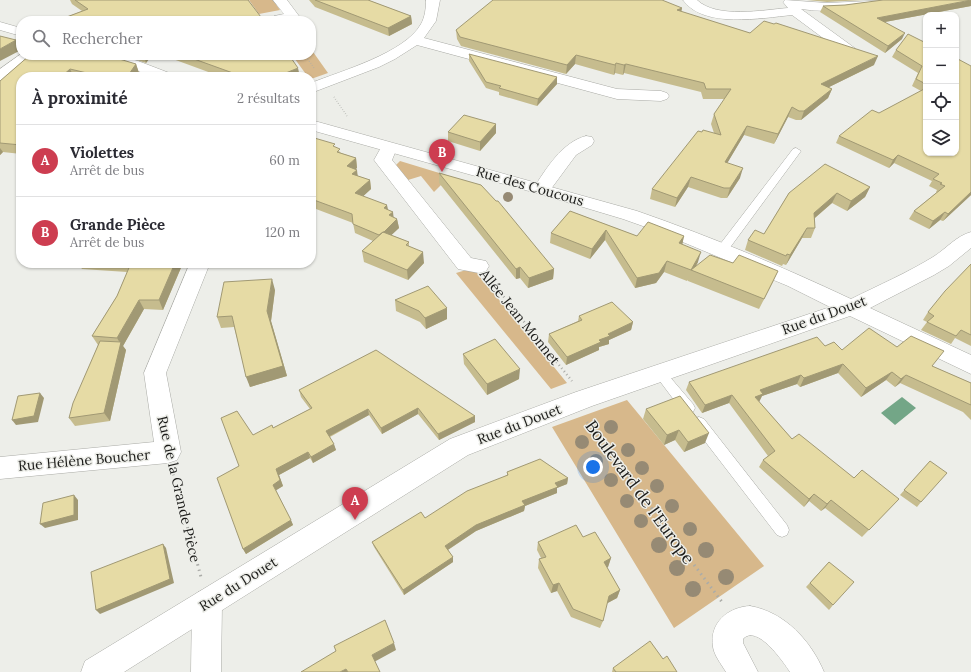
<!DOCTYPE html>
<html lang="fr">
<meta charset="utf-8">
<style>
:root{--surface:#fff;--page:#f2f2f3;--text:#2b2b33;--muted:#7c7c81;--line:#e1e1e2;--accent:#cd3d50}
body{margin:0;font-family:Lora,serif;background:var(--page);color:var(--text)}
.controls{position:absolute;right:12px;top:12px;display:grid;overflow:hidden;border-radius:8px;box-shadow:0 1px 3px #0004}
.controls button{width:36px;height:36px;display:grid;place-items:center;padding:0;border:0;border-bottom:1px solid var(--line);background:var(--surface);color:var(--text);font:20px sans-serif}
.you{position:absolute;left:593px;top:467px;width:14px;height:14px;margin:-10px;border:3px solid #fff;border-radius:50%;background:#1a73e8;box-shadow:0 0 0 6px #1a73e833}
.badge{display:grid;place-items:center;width:26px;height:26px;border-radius:50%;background:var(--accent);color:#fff;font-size:13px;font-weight:700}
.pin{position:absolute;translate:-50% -33px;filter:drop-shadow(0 1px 2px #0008)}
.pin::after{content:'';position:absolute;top:21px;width:14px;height:12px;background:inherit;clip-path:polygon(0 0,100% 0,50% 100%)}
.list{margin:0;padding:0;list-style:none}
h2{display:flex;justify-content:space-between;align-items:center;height:52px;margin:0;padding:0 16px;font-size:17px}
h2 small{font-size:13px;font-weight:400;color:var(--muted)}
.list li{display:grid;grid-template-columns:26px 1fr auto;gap:12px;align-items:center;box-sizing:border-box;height:72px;padding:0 16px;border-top:1px solid var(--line)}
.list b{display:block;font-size:15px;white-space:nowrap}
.list p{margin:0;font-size:13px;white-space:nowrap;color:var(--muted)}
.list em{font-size:13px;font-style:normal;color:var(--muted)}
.icon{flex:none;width:22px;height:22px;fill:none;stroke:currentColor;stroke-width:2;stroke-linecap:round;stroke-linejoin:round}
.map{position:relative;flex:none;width:971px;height:672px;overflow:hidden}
.search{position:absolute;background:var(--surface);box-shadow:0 1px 3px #0004;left:16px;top:16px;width:300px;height:44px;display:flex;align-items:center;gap:10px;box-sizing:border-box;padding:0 14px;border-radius:16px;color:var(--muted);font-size:15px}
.panel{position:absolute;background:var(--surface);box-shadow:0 1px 3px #0004;left:16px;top:72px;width:300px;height:196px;border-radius:16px}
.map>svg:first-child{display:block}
.green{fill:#d7b88b}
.water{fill:#73a687}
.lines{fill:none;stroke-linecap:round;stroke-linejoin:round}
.service-casing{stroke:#aaaba6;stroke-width:1}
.minor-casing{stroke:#aaaba6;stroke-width:1}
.tertiary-casing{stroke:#aaaba6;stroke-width:1}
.path-far2{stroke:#abaca8;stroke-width:1.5;stroke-dasharray:0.5 2;stroke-linecap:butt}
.path-far1{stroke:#abaca8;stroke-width:2.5;stroke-dasharray:1 3;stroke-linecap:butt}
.path{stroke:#abaca8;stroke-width:3;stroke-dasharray:1.5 4;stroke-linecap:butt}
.service{fill:#fff;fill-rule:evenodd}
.minor{fill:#fff;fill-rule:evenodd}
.tertiary{fill:#fff;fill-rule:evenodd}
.tree{fill:#968a74}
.wall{fill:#c6bc8e}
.shaded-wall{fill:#a19974}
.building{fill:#e6dba5;stroke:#a19974}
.labels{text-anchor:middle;stroke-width:3;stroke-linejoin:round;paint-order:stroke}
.street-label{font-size:14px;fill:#1b1b19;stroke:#edeee9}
.near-street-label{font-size:17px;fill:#1b1b19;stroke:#edeee9}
</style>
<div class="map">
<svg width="971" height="672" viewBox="0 0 971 672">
<rect width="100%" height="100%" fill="#edeee9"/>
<path class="green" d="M249 0H273L280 10 259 14Z
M311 49 328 73 311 79V77H308L292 55H311Z
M400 161 459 179 442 184 434 192 421 176 408 180 396 165Z
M473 268 567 383 551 389 456 273Z
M627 400 764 566 674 628 552 427Z"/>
<path class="water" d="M902 397 916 408 895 425 881 413Z"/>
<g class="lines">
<g class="service-casing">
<path id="service" d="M796 148 801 151 726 253H718L717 250 718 247 793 149Z
M660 368 664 370 693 404 695 408 693 412 688 413 683 412 656 376 654 373 656 370Z
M699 417 704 419 787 525 789 530 787 535 782 537 777 535 694 427 692 423 694 419Z"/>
</g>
<g class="minor-casing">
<path id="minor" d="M273 0H287L299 16 297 19 288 21H274L272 19 274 16 284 14Z
M426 0H440L436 21 424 38 617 89 661 91 667 93 669 96 667 99 661 101 617 99 417 45 395 59 379 67 311 93V83C341 71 405 53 421 24 425 17 426 8 426 0Z
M683 0H697C717 19 763 10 788 8L783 2 785 0 827 3 891 0 889 3 884 4C857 10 829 13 801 9L856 49 858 52 856 55 851 56 846 55 792 15C762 18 703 29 683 0Z
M21 54 37 55 5 79 0 81V69Z
M586 136 592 137 594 141 592 145 576 155 548 193 542 195 536 193 533 189C546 169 562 142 586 136Z
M389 143 395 144 397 148 392 160 471 258 486 261 489 266 486 271 479 273 458 269 377 164 374 160 383 144Z
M190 263H210L166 373 181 452 177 460 168 463 0 479V457L154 442 144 373Z
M207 588 217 593 222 603 221 672H191L192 603 197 593Z
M750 606C785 612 811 641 824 672H790C784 663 757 623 743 639V643L758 672H726C721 664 714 655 713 647 709 623 728 607 750 606Z"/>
</g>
<g class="tertiary-casing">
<path id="tertiary" d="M0 22 21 28V36L0 30Z
M94 55H117L138 61 172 74 175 77H153L128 67 96 58Z
M311 120 637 211C709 236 781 266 851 299 879 285 907 273 933 257 946 249 956 236 971 232V248L949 266 934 275 870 308 971 355V374L850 316 592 406 468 455 124 672H81L85 661 450 439 576 392 830 307 788 286 654 230 623 219 536 193 311 130Z"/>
</g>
<path class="path-far2" d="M305 55 314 68
M334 97 347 116"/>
<path class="path-far1" d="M491 281 572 381
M587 422 605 447"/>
<path class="path" d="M605 446 722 602
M173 474 201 577"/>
<use href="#service" class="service"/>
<use href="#minor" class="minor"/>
<use href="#tertiary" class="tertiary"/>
</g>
<g class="tree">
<circle cx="508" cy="197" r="5"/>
<circle cx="611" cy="427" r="7"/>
<circle cx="582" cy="442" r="7"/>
<circle cx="628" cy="450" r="7"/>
<circle cx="596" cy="461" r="7"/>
<circle cx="642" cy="468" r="7"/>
<circle cx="611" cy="480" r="7"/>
<circle cx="657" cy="486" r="7"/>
<circle cx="627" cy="501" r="7"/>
<circle cx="672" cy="506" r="7"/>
<circle cx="641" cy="521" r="7"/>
<circle cx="690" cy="529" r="7"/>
<circle cx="659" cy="545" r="8"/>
<circle cx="706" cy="550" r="8"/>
<circle cx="677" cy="568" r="8"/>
<circle cx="726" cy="577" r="8"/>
<circle cx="693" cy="589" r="8"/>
</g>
<path class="wall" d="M70 0H248L264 21H66L64 18 82 11 72 4Z
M309 0H368L411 16 412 24 389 36 315 7Z
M807 0H864L827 2Z
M877 1 971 6 885 22 902 39 885 53 820 12 823 6 845 5Z
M682 8 681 12 750 33 874 65 829 87 832 89 828 98 801 120H796L788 117 774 144 744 135 727 163 740 178 727 198H721L688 187 675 207 650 199 652 189 702 132 714 133 711 124 714 114 725 99H703L701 92 624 73 623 75 615 73 614 75 575 64 566 74 461 46 457 39 456 30Z
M926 43V153L971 195 943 221 940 220 929 229 909 219 914 211 937 192H936L937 190 929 186 932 181 894 163 889 168 836 143 839 136 921 91 912 86 918 73 892 57 896 50Z
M469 54 557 84 537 106 499 95V92L486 88 469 61Z
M30 55 136 64 139 73 137 77H21V154L3 152 0 155V81Z
M122 55H152L146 63Z
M162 55H289L300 77H222Z
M496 124V133L480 151 448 141V132Z
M311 137 336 148 341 153 356 158 357 168 355 169 358 176 370 180 371 189 363 196 388 210 393 212V217L397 219 399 228 391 235 409 242V246L424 263 408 280 364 262 362 251 373 241 355 233 353 223 316 209 311 213Z
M439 173 554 269 553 279 528 288 520 278 516 279 439 183Z
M870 187 865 197 847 211 832 203 815 218V228L811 238H802L786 265 783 264 782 266 745 250 748 240 764 234 789 193Z
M570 211 637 236H684L682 244 698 262 696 266 733 263 778 271 773 282 759 309 688 281V280L687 281 664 272 656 283 635 288 605 240 590 259 550 243 551 233Z
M70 263H183L163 310 144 309 123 346 126 350 110 421 75 426 69 418 98 345 92 336 117 296 127 272 82 269 80 266 72 265Z
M971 264V346L955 338 951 344 921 330 927 322 923 320 928 312Z
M275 290 271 321 287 376 250 387 234 327 221 328 217 317Z
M395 300 447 308V319L426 329 420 322 396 311Z
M579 316 633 322 631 330 609 340V344L599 347V350L566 365 548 342 549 334 578 321Z
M825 346 842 350 897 347 932 366 971 383V420L963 412 900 383 895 387 886 380 861 397 838 373 800 387 797 384 762 396 759 402 792 439 854 478 899 499 862 537 825 508 821 511 809 501 804 507 759 467 763 460 768 456 729 403 702 413 686 390 689 382Z
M463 354 519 379 487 395 464 364Z
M299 390 475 416V422L439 440 418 414 382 434 369 415 330 437 336 450 313 463 310 458 279 475 283 486 276 490 293 525 246 554 243 549 239 466 253 435 273 428 310 409 301 397Z
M646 409 705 443 684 452 675 440 664 445 643 419Z
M930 461 921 502 917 507 900 495Z
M507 472 568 478 567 484 557 488V493L525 506 524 511 476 531 448 550 453 557V562L404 595 374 547 372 542 425 518 507 475Z
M583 537 611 558 608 567 607 568 620 590 617 598 607 603 603 621 600 628 571 617 557 591 551 593 538 568 539 559 541 558 537 550 538 542Z
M829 562 833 605 829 610 806 587Z
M663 659 677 672H612L613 668Z"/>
<path class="shaded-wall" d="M971 0V6L874 24 877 18Z
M682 8 680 17 677 10Z
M411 16 412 24 389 36 388 28Z
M905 33 902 39 885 53 888 46Z
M16 40 21 50 0 61V49Z
M144 55H152L146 63Z
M576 55 575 64 566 74 567 65Z
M878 56 874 65 817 93 821 84Z
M616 63 615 73 614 75 615 65Z
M136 64 139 73 137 77H127Z
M626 64 624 73 623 75 624 65Z
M298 68 300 77H276Z
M70 69 74 77H61Z
M557 77V84L537 106 538 99Z
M832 89 828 98 801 120 804 111Z
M792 107 788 117 774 144 778 134Z
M496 124V133L480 151V142Z
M747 126 744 135 722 172 725 162Z
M0 148 3 152 0 155Z
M898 155 894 163 889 168 893 160Z
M356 158 357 168 349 175 347 166Z
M743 168 740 178 727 198 730 188Z
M357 170 358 179 352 174Z
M691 177 688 187 675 207 677 198Z
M370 180 371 189 357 202 355 193Z
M870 187 865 197 847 211 851 201Z
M971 192V195L943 221 948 214Z
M837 193 832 203 810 222 814 213Z
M314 200 316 209 311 213V202Z
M387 205 389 214 384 208Z
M393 212 394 221 389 215Z
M945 212 940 220 929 229 933 221Z
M397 219 399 228 381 245 380 236Z
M807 228 802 238 786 265 790 255Z
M606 230 605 240 590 259 592 249Z
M684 236 682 246 679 243Z
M423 252 424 263 408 280 407 270Z
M701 252 698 262 693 271 691 270 687 281 691 270Z
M667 261 664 272 656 283 635 288 637 278Z
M175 263H183L163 310 159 300Z
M520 267V278L516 279V269Z
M554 269 553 279 528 288 529 278Z
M272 279 275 290 271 321 287 376 250 387 246 377 267 311Z
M139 300 144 309 123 346 126 350 110 421 104 413 120 343 117 338Z
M447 308V319L426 329 425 318Z
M633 322 631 330 609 340V344L599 347V350L566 365 567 357 599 340 608 334Z
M843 364 838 373 800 387 804 378Z
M520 369 519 379 487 395V384Z
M892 372 886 380 861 397 866 388Z
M801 375 797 384 762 396 759 402 755 397 760 390Z
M906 375 900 383 895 387 901 379Z
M40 393 44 398 38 422 16 425 12 420Z
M732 395 729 403 702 413 705 405Z
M418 408V414L382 434 381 428Z
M368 409 369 415 328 437 326 431Z
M475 416V422L439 440 438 434Z
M679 430 675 440 664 445 667 435Z
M709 433 705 443 684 452 688 442Z
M334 444 336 450 313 463 311 457Z
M308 452 310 458 279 475 283 486 275 491 273 485 276 469Z
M568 478 567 484 557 488V493L525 506 524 511 476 531 446 551 445 546 476 525 555 483Z
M814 494 809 501 804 507 809 499Z
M74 495 78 500V520L45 528 40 524Z
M831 500 825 508 821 511 827 504Z
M291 520 293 525 246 554 243 549Z
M163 544 166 548 174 583 100 614 96 610Z
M453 557V562L404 595 403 590Z
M611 558 608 567 601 570 604 562Z
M559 583 557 591 551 593 553 585Z
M620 590 617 598 606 604 609 596Z
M394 643 396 650 374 662 372 655Z
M346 669 348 672H340Z"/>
<path class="building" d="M75 0H248L264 21H69L64 18 88 9Z
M315 0H368L411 16 388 28Z
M493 0H662L682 8 677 10 750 33 764 21 774 24 776 23 878 56 821 84 832 89 804 111H799L792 107 778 134 747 126 725 162 743 168 730 188H724L691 177 677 198 652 189 698 131 702 132 703 130 721 135 714 114 731 89H706L704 83 626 64 624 65 616 63 615 65 576 55 567 65 460 37 456 30Z
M883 0H971L877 18 905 33 888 46 823 6 845 5Z
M908 34 926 43V84L916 79 922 66 896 50Z
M0 36 16 40 0 49Z
M469 54 557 77 538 99 499 88 501 86 486 82Z
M30 55H106L136 64 127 77H104L70 69 61 77H21V116L18 118H21V145L0 143V81Z
M183 55H289L298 68 276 77H250L247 76 244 77Z
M956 58 971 66V192L948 214 945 212 933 221 914 211 945 186 940 184 942 183 933 179 939 174 898 155 893 160 839 136 872 110 879 113 926 88V153H956Z
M464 115 496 124 480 142 448 132Z
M311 137 335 144 333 146 340 149 337 152 356 158 347 166 357 170 352 174 370 180 355 193 387 205 384 208 393 212 389 215 397 219 384 232H383L379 235 353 224 352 214 314 200 311 202Z
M825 164 870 187 851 201 837 193 814 213 815 228H807L790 255 787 254 786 256 748 240 755 230 764 234 789 193Z
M439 173 481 185 496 201H498L554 269 529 278 520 267 516 269Z
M570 211 637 236 648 222 684 236 679 243 701 252 691 270 667 261 659 273 637 278 606 230 592 249 551 233Z
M383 232 409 242 406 245 423 252 407 270 362 251Z
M710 255 733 263 739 255 778 271 764 299 691 270Z
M131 263H175L159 300H139L117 338 92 336 117 296Z
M971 264V335L961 330 956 336 927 322 934 316 928 312 945 291Z
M272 279 267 311 283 366 246 377 232 316 217 317 224 282Z
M428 286 447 308 425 318 419 311 395 300Z
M612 302 633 322 608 334 610 336 599 340 601 342 567 357 549 334 582 320 579 316Z
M869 328 897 347 911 336 944 351 932 366 971 383V405L906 375 901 379 892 372 866 388 843 364 804 378 801 375 760 390 763 394 755 397 792 439 799 434 854 478 862 470 899 499 869 530 831 500 827 504 814 494 809 499 763 460 775 451 732 395 705 405 689 382 817 337 825 346 834 342 842 350Z
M495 339 520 369 487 384 463 354Z
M100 341 121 342 104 413 69 418 73 403Z
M376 350 475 416 438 434 418 408 381 428 368 409 326 431 334 444 311 457 308 452 276 469 280 480 273 485 291 520 243 549 217 478 239 466 221 418 237 411 253 435 272 425 273 428 312 408 299 390Z
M40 393 34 416 12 420 18 396Z
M680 396 709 433 688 442 679 430 667 435 646 409Z
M540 459 568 478 555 483 558 487 522 501 525 505 476 525 445 546 453 557 403 590 372 542 421 512 425 518 467 491 508 475 507 472Z
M930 461 947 473 921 502 904 490Z
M74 495V515L40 524 43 503Z
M576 525 583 537 595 532 611 558 604 562 620 590 609 596 603 621 573 609 559 583 553 585 539 559 546 557 538 542Z
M163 544 170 579 96 610 91 572Z
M829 562 854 582 833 605 810 583Z
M385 620 394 643 372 655 380 672H348L346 669 340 672H301L336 651 334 646Z
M650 641 663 659 667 656 677 672H616L613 668Z"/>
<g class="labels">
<g class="street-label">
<text transform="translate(530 186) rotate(16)" y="5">Rue des Coucous</text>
<text transform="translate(824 315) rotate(-20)" y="5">Rue du Douet</text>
<text transform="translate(520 317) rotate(51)" y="5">Allée Jean Monnet</text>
<text transform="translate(519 424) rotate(-21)" y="5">Rue du Douet</text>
<text transform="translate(84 460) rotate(-5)" y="5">Rue Hélène Boucher</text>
<text transform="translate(179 489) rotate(77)" y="5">Rue de la Grande Pièce</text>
<text transform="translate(238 584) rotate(-32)" y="5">Rue du Douet</text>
</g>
<g class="near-street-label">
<text transform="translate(640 492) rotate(54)" y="6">Boulevard de l'Europe</text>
</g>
</g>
</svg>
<div class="controls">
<button>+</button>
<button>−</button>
<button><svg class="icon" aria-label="locate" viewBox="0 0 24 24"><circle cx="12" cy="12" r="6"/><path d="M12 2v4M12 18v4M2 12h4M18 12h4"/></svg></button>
<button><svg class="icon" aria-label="layers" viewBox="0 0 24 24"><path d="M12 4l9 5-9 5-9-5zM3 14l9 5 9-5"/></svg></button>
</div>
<div class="you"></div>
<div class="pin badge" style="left:355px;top:520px">A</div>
<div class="pin badge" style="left:442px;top:172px">B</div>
<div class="search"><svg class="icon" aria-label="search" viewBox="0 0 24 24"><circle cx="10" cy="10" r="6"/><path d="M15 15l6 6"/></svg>Rechercher</div>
<section class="panel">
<h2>À proximité<small>2 résultats</small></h2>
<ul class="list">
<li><span class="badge">A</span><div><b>Violettes</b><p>Arrêt de bus</p></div><em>60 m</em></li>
<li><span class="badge">B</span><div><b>Grande Pièce</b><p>Arrêt de bus</p></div><em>120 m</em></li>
</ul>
</section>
</div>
